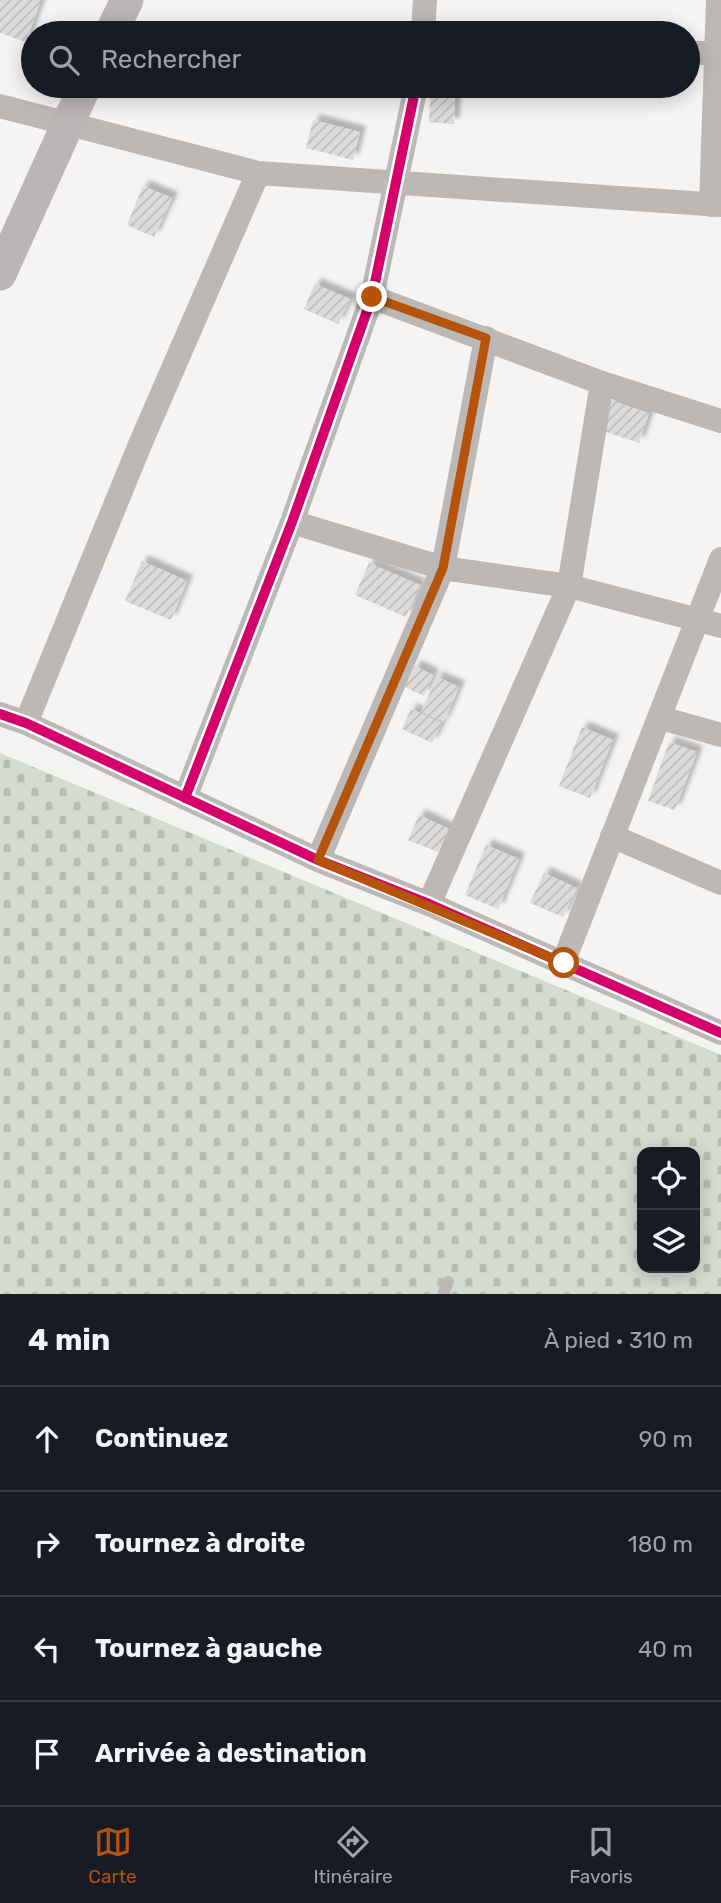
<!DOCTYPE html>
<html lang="fr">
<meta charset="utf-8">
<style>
:root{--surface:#171b24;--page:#20242c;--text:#f1f3f6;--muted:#9ea1a6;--line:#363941;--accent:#b45309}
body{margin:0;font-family:Rubik,sans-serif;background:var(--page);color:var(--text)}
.controls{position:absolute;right:21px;bottom:21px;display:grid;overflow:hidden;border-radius:14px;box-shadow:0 4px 18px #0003}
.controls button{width:63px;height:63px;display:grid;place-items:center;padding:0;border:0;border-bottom:2px solid var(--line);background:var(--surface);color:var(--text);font:35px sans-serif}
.stop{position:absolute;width:21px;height:21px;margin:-16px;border:5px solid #b45309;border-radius:50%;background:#fff}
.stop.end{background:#b45309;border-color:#fff;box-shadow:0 2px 7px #0008}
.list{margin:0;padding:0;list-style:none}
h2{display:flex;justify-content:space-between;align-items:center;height:91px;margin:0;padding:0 28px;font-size:30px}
h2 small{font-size:23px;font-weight:400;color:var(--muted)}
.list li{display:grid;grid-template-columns:46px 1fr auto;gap:21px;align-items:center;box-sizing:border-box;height:105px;padding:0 28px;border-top:2px solid var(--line)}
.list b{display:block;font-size:26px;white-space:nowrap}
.list em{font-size:23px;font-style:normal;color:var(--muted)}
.icon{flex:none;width:38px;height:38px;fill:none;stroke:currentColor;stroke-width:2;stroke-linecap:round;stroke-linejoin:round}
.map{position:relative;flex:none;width:721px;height:1294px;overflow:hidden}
.search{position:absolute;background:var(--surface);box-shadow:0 4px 18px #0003;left:21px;right:21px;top:21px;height:77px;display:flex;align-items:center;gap:18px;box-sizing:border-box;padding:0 24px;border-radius:38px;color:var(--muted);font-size:26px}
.sheet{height:511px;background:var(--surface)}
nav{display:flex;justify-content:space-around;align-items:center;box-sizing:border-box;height:98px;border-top:2px solid var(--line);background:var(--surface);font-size:19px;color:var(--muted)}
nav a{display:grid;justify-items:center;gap:4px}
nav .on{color:var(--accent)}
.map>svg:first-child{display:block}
.cemetery{fill:url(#cemetery-stones);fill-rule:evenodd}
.building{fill:url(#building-hatch);filter:url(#shadow)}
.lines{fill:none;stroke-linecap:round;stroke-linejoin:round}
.lane{stroke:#bbb8b6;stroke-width:12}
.street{stroke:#bbb8b6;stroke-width:24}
.secondary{stroke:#bab6b5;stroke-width:33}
.cycleway-casing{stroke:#fff;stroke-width:15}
.cycleway{stroke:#d6006c;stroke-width:10}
.route{stroke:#b45309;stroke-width:9}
</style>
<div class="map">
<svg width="721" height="1294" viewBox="0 0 721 1294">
<defs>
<pattern id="cemetery-stones" width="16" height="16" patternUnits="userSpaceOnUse" patternTransform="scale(1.75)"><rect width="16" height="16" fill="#d4dbcf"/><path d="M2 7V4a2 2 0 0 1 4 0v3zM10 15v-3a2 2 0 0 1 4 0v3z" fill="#b6bcb2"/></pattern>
<pattern id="building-hatch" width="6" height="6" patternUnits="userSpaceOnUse" patternTransform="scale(1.75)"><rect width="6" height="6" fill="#dddbda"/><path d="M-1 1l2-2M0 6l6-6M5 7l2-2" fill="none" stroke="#bebcbb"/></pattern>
<filter id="shadow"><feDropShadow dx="6" dy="-6" stdDeviation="2" flood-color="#0004"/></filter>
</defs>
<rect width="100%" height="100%" fill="#f6f4f2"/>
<path class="cemetery" d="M0 753 721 1055V1294H0ZM642 1152H695V1268H642Z"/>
<path class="building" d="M0 0H41L26 42 0 33Z
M430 97 455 98 454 124 429 122Z
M313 120 360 132 353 160 306 148Z
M143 186 172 198 154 237 127 225Z
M315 284 350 299 338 324 304 309Z
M610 400 649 413 639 443 600 430Z
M142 561 187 581 171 620 125 601Z
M369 563 420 585 406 617 355 595Z
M415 666 433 675 424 696 405 687Z
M437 677 459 687 444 722 421 712Z
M411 709 442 723 432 743 402 729Z
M582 727 613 740 590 798 559 786Z
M669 742 697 752 675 810 648 801Z
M419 815 449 829 438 852 408 840Z
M486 845 519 859 498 909 465 895Z
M544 873 577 888 563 917 530 903Z"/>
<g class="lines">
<path class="lane" d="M443 1294 448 1282"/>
<path class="street" d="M423 33 425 0
M688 53H721
M0 106 258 173 721 205
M711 205 718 0
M372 297 602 383 721 421
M292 522 443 568 569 586 721 626
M0 714 26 723 318 860 429 904 721 1033
M661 718 721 735
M26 723 141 442 258 173
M185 798 292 522 372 297 416 86
M612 836 721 883
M318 860 443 568 486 338
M429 904 569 586 602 383
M563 963 721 559"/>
<path class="secondary" d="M111 33 127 0
M0 274 85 86"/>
<g class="cycleway-casing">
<path id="cycleway" d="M0 714 26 723 318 860 429 904 721 1033
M185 798 292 522 372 297 416 86"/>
</g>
<use href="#cycleway" class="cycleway"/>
</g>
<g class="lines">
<path class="route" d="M372 297 486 338 443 568 318 860 564 963"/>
</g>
</svg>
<div class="controls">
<button><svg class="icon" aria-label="locate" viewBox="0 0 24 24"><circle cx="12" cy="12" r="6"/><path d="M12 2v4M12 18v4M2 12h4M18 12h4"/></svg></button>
<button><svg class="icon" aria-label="layers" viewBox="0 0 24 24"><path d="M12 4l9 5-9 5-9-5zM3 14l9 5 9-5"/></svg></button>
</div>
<div class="stop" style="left:564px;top:963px"></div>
<div class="stop end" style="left:372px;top:297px"></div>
<div class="search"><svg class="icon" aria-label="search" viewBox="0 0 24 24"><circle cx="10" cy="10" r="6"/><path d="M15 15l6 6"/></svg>Rechercher</div>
</div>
<section class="sheet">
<h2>4 min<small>À pied · 310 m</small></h2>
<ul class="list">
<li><svg class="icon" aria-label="ahead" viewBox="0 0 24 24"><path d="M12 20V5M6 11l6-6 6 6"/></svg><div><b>Continuez</b></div><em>90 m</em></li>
<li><svg class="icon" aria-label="right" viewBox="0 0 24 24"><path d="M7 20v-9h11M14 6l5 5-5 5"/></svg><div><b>Tournez à droite</b></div><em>180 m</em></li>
<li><svg class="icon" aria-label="left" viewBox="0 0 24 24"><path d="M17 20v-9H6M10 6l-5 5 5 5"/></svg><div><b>Tournez à gauche</b></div><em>40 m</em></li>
<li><svg class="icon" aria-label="arrive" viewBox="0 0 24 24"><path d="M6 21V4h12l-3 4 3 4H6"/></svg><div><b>Arrivée à destination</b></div></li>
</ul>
</section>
<nav>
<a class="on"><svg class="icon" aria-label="map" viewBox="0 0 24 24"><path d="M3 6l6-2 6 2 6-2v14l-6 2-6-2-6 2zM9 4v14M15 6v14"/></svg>Carte</a>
<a><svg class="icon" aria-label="directions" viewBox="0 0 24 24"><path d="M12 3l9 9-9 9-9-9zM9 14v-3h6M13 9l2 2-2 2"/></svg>Itinéraire</a>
<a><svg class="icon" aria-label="saved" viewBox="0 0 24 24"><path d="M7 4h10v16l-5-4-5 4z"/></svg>Favoris</a>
</nav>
